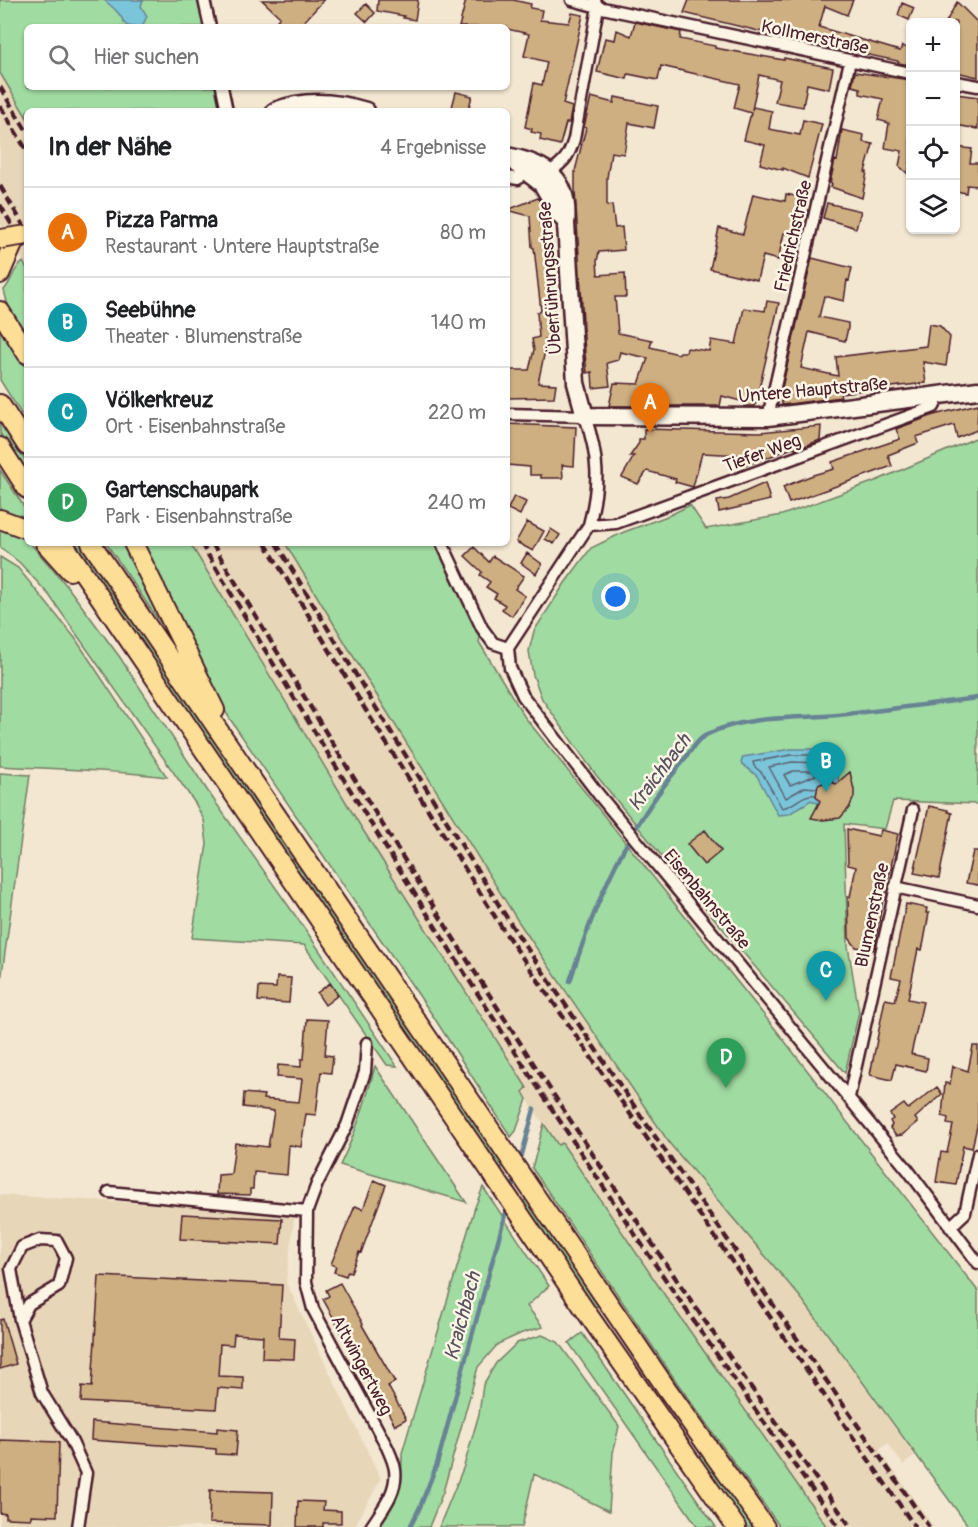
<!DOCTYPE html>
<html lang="de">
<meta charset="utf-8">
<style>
:root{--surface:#fff;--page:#f6f6f6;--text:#202124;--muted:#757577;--line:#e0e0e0;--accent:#2563eb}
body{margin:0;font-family:Pangolin,sans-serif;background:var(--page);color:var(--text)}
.controls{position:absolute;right:18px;top:18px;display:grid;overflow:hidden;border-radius:9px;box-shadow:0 2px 4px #0004}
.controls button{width:54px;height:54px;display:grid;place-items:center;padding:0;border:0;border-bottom:2px solid var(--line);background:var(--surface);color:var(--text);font:30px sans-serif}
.you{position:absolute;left:616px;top:597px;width:21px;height:21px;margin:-15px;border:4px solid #fff;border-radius:50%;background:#1a73e8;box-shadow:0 0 0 9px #1a73e833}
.badge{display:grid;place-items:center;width:39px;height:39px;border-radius:50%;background:var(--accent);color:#fff;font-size:20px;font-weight:700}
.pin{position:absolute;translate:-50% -50px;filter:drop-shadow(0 2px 3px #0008)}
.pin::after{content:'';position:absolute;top:32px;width:21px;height:18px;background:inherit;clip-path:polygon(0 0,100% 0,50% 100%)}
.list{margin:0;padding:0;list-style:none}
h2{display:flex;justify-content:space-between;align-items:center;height:78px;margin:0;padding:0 24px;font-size:26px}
h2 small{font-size:20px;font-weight:400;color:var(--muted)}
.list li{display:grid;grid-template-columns:39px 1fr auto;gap:18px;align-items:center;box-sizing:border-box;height:90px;padding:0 24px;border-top:2px solid var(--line)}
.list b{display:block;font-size:22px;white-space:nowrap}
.list p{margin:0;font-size:20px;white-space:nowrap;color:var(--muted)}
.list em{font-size:20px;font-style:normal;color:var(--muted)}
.icon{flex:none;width:33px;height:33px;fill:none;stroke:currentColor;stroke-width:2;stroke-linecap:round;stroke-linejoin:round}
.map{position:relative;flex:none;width:978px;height:1527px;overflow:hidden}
.search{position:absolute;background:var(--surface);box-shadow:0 2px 4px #0004;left:24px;top:24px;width:486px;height:66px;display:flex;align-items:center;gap:15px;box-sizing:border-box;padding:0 21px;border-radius:9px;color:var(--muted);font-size:22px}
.panel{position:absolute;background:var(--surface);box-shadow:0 2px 4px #0004;left:24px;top:108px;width:486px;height:438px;border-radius:9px}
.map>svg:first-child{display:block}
.built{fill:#e8d6b9}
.green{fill:#a0dba1;stroke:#757d66;stroke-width:1.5}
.water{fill:#7ac5da;stroke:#678394;stroke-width:1.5}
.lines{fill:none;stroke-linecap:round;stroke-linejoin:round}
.shore{stroke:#5d6171;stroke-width:1.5}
.stream{stroke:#678394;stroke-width:4.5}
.building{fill:#ceaf82;stroke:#4a1f2b;stroke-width:1.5}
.minor-casing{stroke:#4a1f2b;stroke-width:15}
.secondary-casing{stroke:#4a1f2b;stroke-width:21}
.trunk-casing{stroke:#4a1f2b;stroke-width:22}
.minor{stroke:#fcf5e5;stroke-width:10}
.secondary{stroke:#fcf5e5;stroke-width:16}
.trunk{stroke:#fdde96;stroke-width:18}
.rail{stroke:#4a1f2b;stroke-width:4.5;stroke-dasharray:9 4.5;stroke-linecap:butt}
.trunk-bridge-casing{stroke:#4a1f2b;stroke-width:22;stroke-linecap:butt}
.trunk-bridge{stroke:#fdde96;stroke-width:18}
.labels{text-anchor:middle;stroke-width:5;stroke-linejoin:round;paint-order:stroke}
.street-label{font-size:18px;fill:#4a1f2b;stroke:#fcf5e5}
.water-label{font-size:20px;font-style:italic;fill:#585160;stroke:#fcf5e5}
</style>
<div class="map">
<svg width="978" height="1527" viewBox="0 0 978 1527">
<rect width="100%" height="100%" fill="#f3e7d1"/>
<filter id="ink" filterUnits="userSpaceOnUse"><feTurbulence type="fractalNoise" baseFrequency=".0167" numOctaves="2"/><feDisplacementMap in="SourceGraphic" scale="12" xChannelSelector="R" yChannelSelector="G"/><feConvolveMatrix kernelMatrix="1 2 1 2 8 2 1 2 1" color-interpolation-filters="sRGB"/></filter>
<g filter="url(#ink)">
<path class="built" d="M0 73 27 118V269L0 223Z
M190 543H285L379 699 518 921 592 1032 670 1144 801 1298 915 1456 903 1465 888 1443 879 1450 934 1527H827L666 1297 562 1143 558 1146 527 1099 523 1092 526 1088 361 827Z
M0 1195 295 1212 286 1282 381 1479 354 1527H0Z"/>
<path class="green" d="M0 0H198L203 27H27V87H216L221 111H27V118L0 73Z
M23 262 27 269V338L8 306 4 290C13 280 11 271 23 262Z
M0 327 27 369V423L0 380Z
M0 421 27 463V474L0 433Z
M978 437V804L893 801 885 829 844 824 848 946 859 1012 845 1073 669 865 596 775 542 699 533 675 529 651 534 631 565 583 591 548 624 532 670 515 690 505 706 529 782 515 878 480Z
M0 470 27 511V522L0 512Z
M0 528 26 539 27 543H30L67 586 119 656 209 793 309 935 397 1066 387 1065 304 945 192 938 207 844 204 820 195 803 49 595 20 563 0 547Z
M73 543H80L503 1164 501 1171Z
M106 543H126L165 623 161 624Z
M139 543H190L361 827 527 1088 523 1092 527 1099 516 1131 511 1137 433 1016 230 719 211 687Z
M285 543H439L482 628 479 642 524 716 776 1030 978 1291V1527H969L801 1298 670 1144 518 921 379 699Z
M0 557 18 568 75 638 167 777C113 770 56 769 0 766Z
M0 773 30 775 0 988Z
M375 1066 466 1202 340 1165C356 1133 366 1101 375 1066Z
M544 1124 558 1145 562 1143 666 1297 827 1527H780L678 1384 532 1168Z
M483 1187 549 1286 527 1306 543 1327 522 1333 498 1344 478 1367 443 1492 429 1527H377C400 1495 402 1492 402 1453L475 1207Z
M526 1196 599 1305 594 1308 523 1205Z
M582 1333 716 1527H698L569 1343Z
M542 1335 558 1342 619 1426 613 1453 609 1511 534 1474 522 1527H439L464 1466 479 1414 483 1385 496 1363 517 1343Z
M703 1455 753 1527H747L698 1458Z"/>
<path class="water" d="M104 0H143L141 6 147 16 142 27C123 27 128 27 119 14 115 9 109 4 104 0Z
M791 749H832C841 761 836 775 840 789L822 805 811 800 789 814 778 815 757 776 741 763 743 757Z"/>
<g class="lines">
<path class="shore" d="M793 771H813L816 775 790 785 784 775Z
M816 788 805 787 786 798 769 767 792 762 822 763 824 765V781
M815 795C802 793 794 807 782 808L762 773 754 766 753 762 791 755H828L832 759V781"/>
<path class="stream" d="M570 981C596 900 626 830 681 764 688 755 697 739 708 734 747 715 795 719 838 715 885 710 931 704 978 698
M520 1162 534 1109
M511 1193 516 1176
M410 1527 420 1507 437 1464 508 1204"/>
</g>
<path class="building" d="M262 0H324L299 27H271L280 17Z
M378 0H418L415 20 403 18 404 16 377 11Z
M466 0H513L531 4 530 8 542 10 540 20 569 23 572 13 583 15 563 104 572 107 569 123H566L560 145 540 140 541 134 531 132 532 129 525 127 534 83 542 85 547 62 524 56 529 34 507 29V27H459Z
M689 0H853L847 15 825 6 819 27 900 51 902 46 910 49V65L898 63V61L779 36 684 13Z
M957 2 978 23V77L956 72V22H946Z
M902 3 914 8 909 20 898 15Z
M366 4 375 13 367 22 357 13Z
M635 22 681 32 680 39 715 46V48L784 60V58L833 68 829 89 807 84 803 107 775 102 780 80 759 75 752 110 753 107 772 111 769 129 800 135 803 120 822 124 808 178 783 168V170L760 164 765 145 744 140 751 113 734 108 740 84 661 66 658 80 628 74 627 79 597 72 605 38 615 40 617 30 631 36Z
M855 72 910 80V160L908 174 899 166 902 151 885 148 889 123 878 120 883 99 860 94V88L852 86Z
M456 92 472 96 468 111H451Z
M956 94 978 97V129L956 125Z
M591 97 614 103 615 97 658 106 654 128 629 123 624 154 611 152 607 178V206L612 205 615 228 622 227 624 250 599 252 597 261 598 275 625 273 626 297H615L618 333 652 340 650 347 678 354 680 352H686L687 348 709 351 711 340 736 344 744 308 765 311 767 301 779 303 755 406H744V402L722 396 720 406H609L614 383 639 384 648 358 620 352 618 360 607 363 610 386 593 388 592 372 587 373 585 354 575 191V171L586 128 584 127Z
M842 130 864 135 863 142 873 144 865 172H867L862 198 831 187 832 184 830 183 835 160 837 161Z
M956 147 972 149 970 163H978V186L967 185 966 193 956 191Z
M753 194 785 201 786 194 803 198 795 236 784 233 778 260 763 256 757 280 710 269 719 228 743 234Z
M538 198 544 209 540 225 548 227 556 337 545 339 546 346 538 383 556 384 554 397 507 398V370H529L534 350 532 339 539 337 537 312 541 311 534 248 532 247 530 216 507 210Z
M827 203 861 211 856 228 823 218Z
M812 258 852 268 849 281 847 280 844 301 824 296 819 317 848 323V328L845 341 809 332 801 368 838 376 836 357 926 346 929 324 940 326 950 337 946 366 923 362 926 383 840 393 841 397 782 405 781 392Z
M978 404 977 430 957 438 954 425 916 437 918 443 888 455 892 466 789 503 783 487 813 475 834 469 832 462 900 439 896 429 934 415Z
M507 424 576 427 574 466 562 465 563 478H541V475H530V467L507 465Z
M821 426 820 440 795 450V447L742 467V455L702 453 693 487 675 482 676 479 647 471 638 484 622 477 634 456H630L639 443V439H644V429L760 432Z
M765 483 770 500 719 512 717 501 729 499Z
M514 496 526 502 520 515 508 509Z
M527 522 544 531 533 551 516 542Z
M551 529 560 535 554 544 545 539Z
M474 547 489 562 493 556 524 576 515 589 525 596 512 616 502 609 505 605 494 598 497 594 486 587 490 582 480 575 482 572 465 556Z
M527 553 542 564 536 574 521 563Z
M850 772 854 790V797L849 808 840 818 823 820 811 818 820 801 816 796 818 785 828 781 836 784Z
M929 806 948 810V812L952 813 939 878 914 873Z
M847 829 879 836 881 830 898 834 884 900 883 899 874 950 856 947 849 938 848 897H850L856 867 848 865Z
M705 830 721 851 704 865 687 844Z
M973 851H978V885L966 883Z
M906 904 927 908 926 913H929L924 941 922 950 918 949 908 999 923 1002 911 1054 928 1058 926 1071 896 1064 892 1080 870 1075 885 999 895 1001 901 979 891 977Z
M277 977 291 978 289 1003 258 1001 259 987 276 988Z
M330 983 338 995 325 1005 317 993Z
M307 1019 328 1020 325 1055 333 1056 331 1073 321 1072 316 1115 306 1114 301 1147 289 1145 287 1175 254 1172 253 1189H250V1195L217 1194 218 1175 231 1174 235 1143 268 1147 274 1111 243 1107 244 1093 264 1095 263 1099 299 1102 302 1079 277 1077 278 1065 301 1067V1059H304Z
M973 1046H978V1122L972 1148 963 1146 956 1185 936 1182 941 1152 947 1153 953 1125 947 1124 948 1118 942 1116 945 1083 950 1084 953 1066 968 1071Z
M937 1087 942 1094 915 1118 918 1122 902 1135 896 1136 890 1128 892 1125 890 1121 893 1119 890 1114 904 1104 908 1109Z
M374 1180 386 1185 361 1253 359 1252 351 1272 348 1271 346 1276 334 1272 336 1266 331 1264 355 1206 363 1209Z
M182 1214 282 1219 280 1244 180 1239Z
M99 1276 282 1285 279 1338 295 1339 294 1359 262 1358 263 1336 234 1334 233 1345 220 1344 218 1376 243 1377V1390L218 1388 216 1409 81 1402 82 1386 92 1387Z
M340 1283 363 1324 362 1325 395 1382 388 1386 406 1419 395 1425 377 1392 375 1393 323 1299 329 1296 326 1290Z
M3 1319 16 1364 0 1369V1320Z
M92 1422 217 1432V1428L238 1430 236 1455 216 1454V1449L91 1440Z
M0 1440 59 1442 57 1516 31 1515V1519L6 1518V1514L0 1513Z
M210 1490 273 1492 272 1525 209 1523Z
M298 1501 324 1502 323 1510 341 1511V1523H323V1527H297Z"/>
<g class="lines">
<g class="minor-casing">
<path id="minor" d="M204 0 210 27
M572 0 598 7 910 73
M956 82 978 86
M222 87 227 111
M550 172C565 161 569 156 574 139L598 7 595 1
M507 177 518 179
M507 414 585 416C599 458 600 483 589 525L508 648
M768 417 850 61
M589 525 616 523 934 407 939 396
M442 543 482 628 493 643 508 648
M508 648 510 668 523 696 599 795 908 1170 978 1263
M895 887 978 905
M367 1043 365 1072 347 1125 317 1184 307 1211 306 1282 313 1309 387 1447C390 1454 394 1462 395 1470 398 1491 382 1510 371 1527
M849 1097 913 810
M109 1192 307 1211
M950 1227 965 1213 978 1154
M20 1320 29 1304 59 1286 66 1258 57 1241 40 1240 22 1247 11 1269 20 1320 42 1393 71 1440 86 1473 78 1527"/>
</g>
<g class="secondary-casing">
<path id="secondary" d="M275 111C304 99 337 102 366 111
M507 156C548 164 570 179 566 224L576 383 585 416 768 417 978 390
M516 164 542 184 562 218"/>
</g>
<g class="trunk-casing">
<path id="trunk" d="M0 274 14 242
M0 311 27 354
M0 404 27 446
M0 447 27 489
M0 519 27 529
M45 543 70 571
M63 543 587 1313 736 1527
M91 543 667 1389 765 1527
M133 543 215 710"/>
</g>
<use href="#minor" class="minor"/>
<use href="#secondary" class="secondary"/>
<use href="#trunk" class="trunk"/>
<path class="rail" d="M0 87 27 132
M0 106 27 151
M0 186 27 231
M0 205 27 250
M201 543C401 879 609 1210 839 1527
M212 543C412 879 620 1211 851 1527
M265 543 365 709 504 931 915 1527
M276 543 373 703 512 926 645 1122 929 1527"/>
<g class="trunk-bridge-casing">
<path id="trunk-bridge" d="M1 239 27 235"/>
</g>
<use href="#trunk-bridge" class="trunk-bridge"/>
</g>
</g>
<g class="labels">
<g class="street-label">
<text transform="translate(815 37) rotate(12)" y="6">Kollmerstraße</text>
<text transform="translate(793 236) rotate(-77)" y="6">Friedrichstraße</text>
<text transform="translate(550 278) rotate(-94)" y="6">Überführungsstraße</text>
<text transform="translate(813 390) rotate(-5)" y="6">Untere Hauptstraße</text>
<text transform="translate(762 453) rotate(-20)" y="6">Tiefer Weg</text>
<text transform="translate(707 899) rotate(50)" y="6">Eisenbahnstraße</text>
<text transform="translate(872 915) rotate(-78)" y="6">Blumenstraße</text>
<text transform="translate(362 1365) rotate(62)" y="6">Altwingertweg</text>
</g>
<g class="water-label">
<text transform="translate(659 772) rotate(-53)" y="7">Kraichbach</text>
<text transform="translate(462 1316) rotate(-75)" y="7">Kraichbach</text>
</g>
</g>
</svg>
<div class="controls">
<button>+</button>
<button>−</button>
<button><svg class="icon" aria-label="locate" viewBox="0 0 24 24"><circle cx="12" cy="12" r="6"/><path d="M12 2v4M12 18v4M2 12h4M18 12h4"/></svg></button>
<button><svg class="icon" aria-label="layers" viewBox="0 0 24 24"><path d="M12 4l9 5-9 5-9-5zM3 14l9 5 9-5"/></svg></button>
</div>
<div class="you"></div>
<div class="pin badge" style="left:650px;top:433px;background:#e8710a">A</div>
<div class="pin badge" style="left:826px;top:792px;background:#0f9aa8">B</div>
<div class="pin badge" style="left:826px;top:1001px;background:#0f9aa8">C</div>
<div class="pin badge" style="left:726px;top:1088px;background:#2e9e5b">D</div>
<div class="search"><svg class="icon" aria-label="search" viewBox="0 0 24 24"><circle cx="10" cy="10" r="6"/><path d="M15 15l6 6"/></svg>Hier suchen</div>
<section class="panel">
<h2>In der Nähe<small>4 Ergebnisse</small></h2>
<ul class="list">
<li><span class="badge" style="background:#e8710a">A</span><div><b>Pizza Parma</b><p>Restaurant · Untere Hauptstraße</p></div><em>80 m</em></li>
<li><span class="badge" style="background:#0f9aa8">B</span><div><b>Seebühne</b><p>Theater · Blumenstraße</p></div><em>140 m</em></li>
<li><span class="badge" style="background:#0f9aa8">C</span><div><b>Völkerkreuz</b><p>Ort · Eisenbahnstraße</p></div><em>220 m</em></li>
<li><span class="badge" style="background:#2e9e5b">D</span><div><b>Gartenschaupark</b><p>Park · Eisenbahnstraße</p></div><em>240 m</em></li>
</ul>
</section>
</div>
